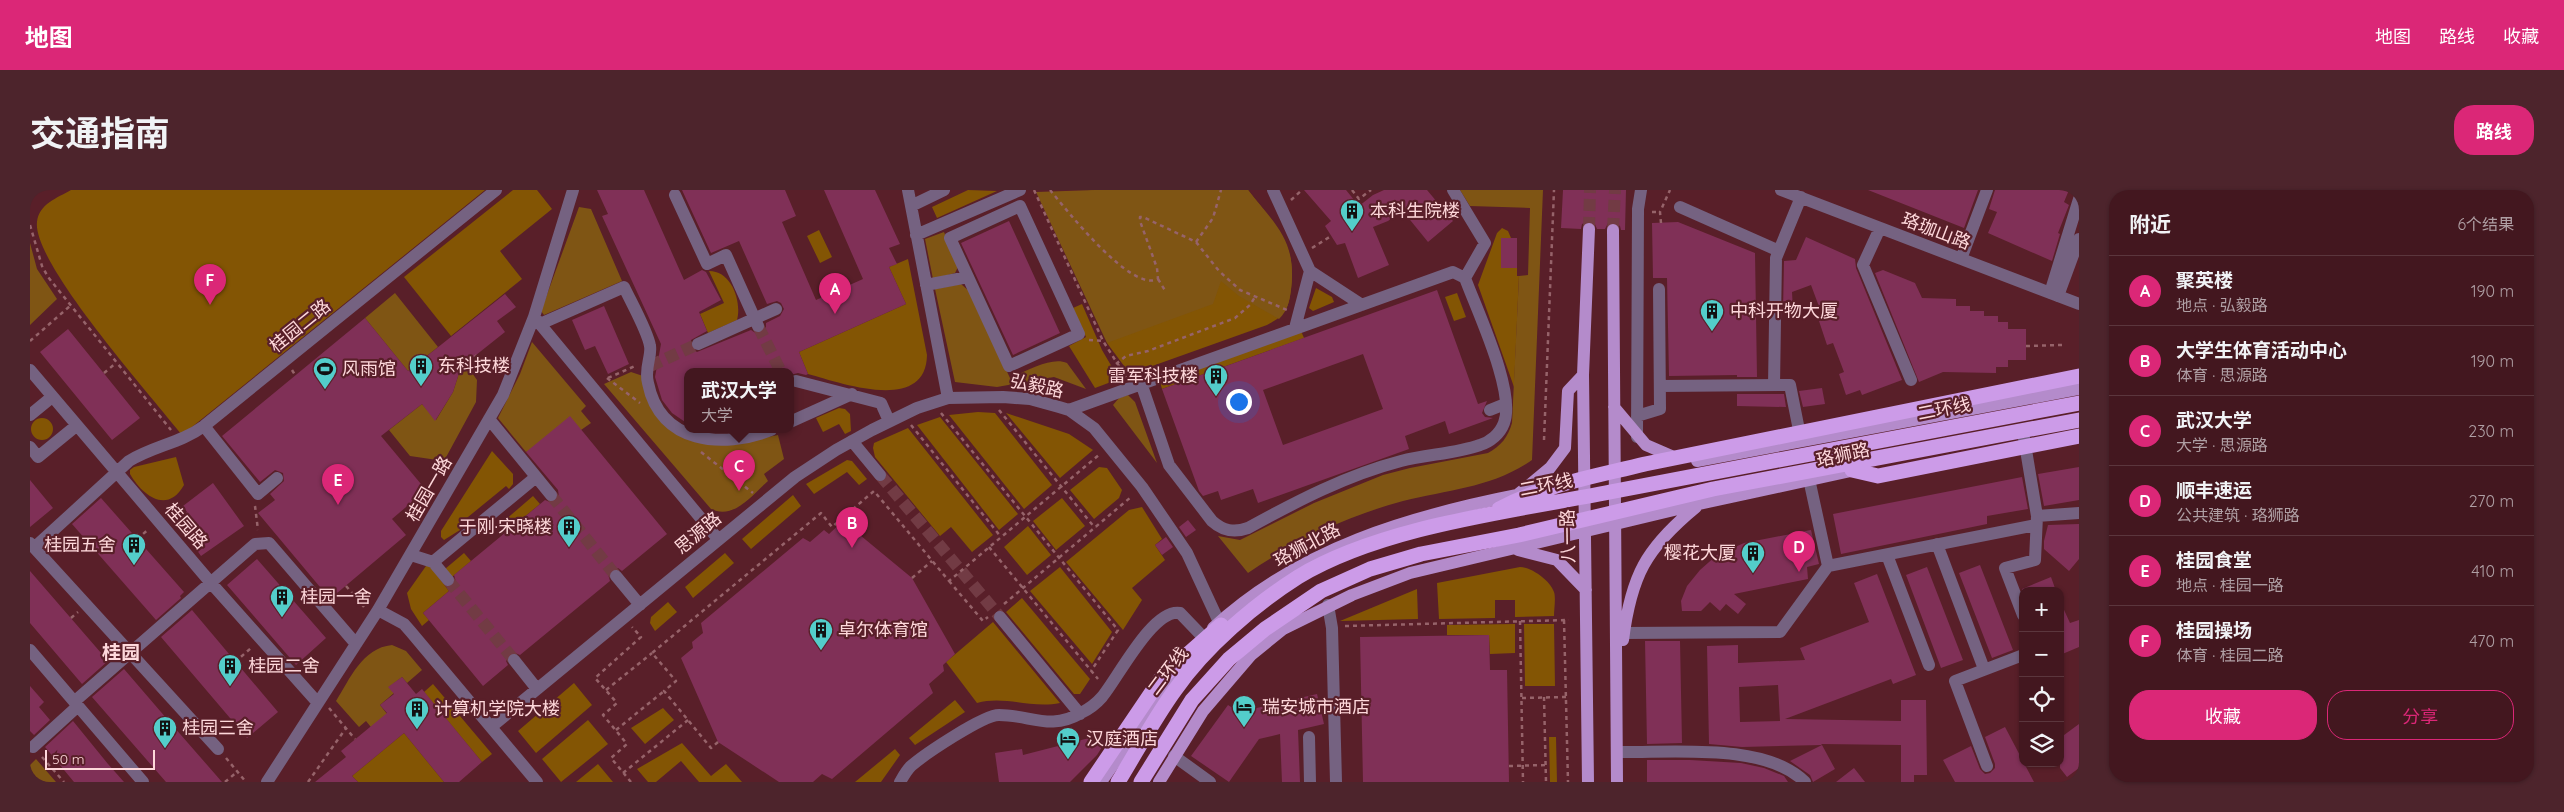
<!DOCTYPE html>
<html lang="zh">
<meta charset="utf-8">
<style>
:root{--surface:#43171f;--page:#4d242c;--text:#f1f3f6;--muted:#af9fa4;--line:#5b363d;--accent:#db2777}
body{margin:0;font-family:Quicksand,"Noto Sans SC",sans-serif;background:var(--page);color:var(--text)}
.controls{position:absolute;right:15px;bottom:15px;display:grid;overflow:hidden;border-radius:10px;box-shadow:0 1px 4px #0004}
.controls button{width:45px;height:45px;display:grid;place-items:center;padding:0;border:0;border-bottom:1px solid var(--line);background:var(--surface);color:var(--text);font:25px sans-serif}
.scale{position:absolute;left:15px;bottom:12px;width:110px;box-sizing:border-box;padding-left:5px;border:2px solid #fed8db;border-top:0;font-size:14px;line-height:18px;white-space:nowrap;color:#fed8db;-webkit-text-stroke:4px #591f29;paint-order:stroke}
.you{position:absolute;left:1208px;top:211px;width:18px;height:18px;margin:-12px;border:4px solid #fff;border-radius:50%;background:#1a73e8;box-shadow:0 0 0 8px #1a73e833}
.badge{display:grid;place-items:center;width:32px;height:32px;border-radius:50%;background:var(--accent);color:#fff;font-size:16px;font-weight:700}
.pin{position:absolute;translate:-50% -41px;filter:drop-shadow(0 1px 2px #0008)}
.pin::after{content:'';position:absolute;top:26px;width:18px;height:15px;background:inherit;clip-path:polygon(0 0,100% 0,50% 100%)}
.popup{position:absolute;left:654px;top:178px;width:110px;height:65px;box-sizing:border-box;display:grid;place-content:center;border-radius:10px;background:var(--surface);filter:drop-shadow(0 1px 4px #0005);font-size:16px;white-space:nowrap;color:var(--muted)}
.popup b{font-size:19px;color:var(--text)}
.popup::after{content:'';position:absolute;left:50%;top:100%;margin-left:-10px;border:10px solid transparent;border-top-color:var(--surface)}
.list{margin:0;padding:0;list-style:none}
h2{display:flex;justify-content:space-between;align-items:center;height:65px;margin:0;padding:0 20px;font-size:21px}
h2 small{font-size:16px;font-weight:400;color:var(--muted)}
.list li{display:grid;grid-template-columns:32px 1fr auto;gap:15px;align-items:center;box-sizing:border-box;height:70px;padding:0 20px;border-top:1px solid var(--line)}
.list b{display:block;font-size:19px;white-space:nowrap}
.list p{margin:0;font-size:16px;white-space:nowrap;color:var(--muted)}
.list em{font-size:16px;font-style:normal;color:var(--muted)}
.actions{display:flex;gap:10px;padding:15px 20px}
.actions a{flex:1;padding:11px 0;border:1px solid var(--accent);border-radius:20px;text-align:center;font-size:18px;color:var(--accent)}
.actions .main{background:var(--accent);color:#fff}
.icon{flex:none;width:28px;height:28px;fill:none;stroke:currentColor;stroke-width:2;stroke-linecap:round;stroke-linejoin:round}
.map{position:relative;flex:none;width:2049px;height:592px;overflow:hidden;border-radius:20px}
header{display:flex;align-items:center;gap:30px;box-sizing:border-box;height:70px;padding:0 25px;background:var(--accent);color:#fff}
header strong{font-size:24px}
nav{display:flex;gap:28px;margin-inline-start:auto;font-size:18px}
.intro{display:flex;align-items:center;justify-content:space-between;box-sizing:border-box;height:120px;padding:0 30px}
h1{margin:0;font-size:35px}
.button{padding:12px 22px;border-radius:20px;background:var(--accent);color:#fff;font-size:18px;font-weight:700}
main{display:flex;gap:30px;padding:0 30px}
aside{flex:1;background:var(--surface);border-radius:20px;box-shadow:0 1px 4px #0004}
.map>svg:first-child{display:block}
.green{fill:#835504}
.forest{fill:#7f5514}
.building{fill:#803057;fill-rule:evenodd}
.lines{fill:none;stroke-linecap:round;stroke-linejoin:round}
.minor-tunnel{stroke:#723b44;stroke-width:12;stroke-dasharray:12 6;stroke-linecap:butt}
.major-tunnel{stroke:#723b44;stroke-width:12;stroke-dasharray:12 6;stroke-linecap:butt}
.path{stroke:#96636a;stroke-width:2.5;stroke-dasharray:4 4;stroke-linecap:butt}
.minor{stroke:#756281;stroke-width:12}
.major{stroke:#b48bcb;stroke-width:12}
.highway{stroke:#cc9be8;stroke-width:15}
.labels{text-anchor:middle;stroke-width:4.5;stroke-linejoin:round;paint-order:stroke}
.poi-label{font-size:18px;fill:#fed8db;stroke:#591f29;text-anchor:start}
.street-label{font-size:18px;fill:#fed8db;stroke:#591f29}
.neighbourhood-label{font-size:19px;font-weight:bold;fill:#fed8db;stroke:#591f29}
</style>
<header>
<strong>地图</strong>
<nav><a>地图</a><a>路线</a><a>收藏</a></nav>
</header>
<div class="intro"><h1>交通指南</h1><a class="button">路线</a></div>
<main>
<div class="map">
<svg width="2049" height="592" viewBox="0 0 2049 592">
<rect width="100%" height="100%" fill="#591f29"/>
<path class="green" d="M41 0H455L152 245C124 209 2 73 7 32 9 14 27 8 41 0Z
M483 0H507L522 19 470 61 492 89 421 146 374 87Z
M938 0 967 1 907 28 902 17Z
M1065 0H1218C1244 34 1267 52 1261 99 1259 118 1255 126 1237 135L1100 184 1077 153 1058 1Z
M1472 38 1478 41 1481 48 1471 49V77L1487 78V86H1489L1484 197 1448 95 1467 43Z
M789 40 802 67 790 73 777 46Z
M878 69 897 165C896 224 811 193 778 184L769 162 876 114 859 77Z
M679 81C702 81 712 112 707 130L678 143 670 124 694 113Z
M1286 98 1302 107 1304 112 1283 121 1279 118Z
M1427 103 1436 127 1424 131 1415 107Z
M1052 114 1072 160 1089 189 1065 198 1039 156 1056 147 1043 118Z
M1271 141 1274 148 1132 199 1130 192Z
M809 218 815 219 820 224 821 241 815 244 809 234 793 242 786 228Z
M948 222 965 223 1022 295 994 319 919 225Z
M976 223 1039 244 1063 260 1030 288Z
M910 227 988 324 969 340 887 235Z
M1 239a11 11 0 1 1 22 0a11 11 0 1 1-22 0Z
M878 238 963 345 942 362 921 337 910 346 845 267 843 258 844 253Z
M462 261 483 284V294L479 299 476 296 427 336 430 340 414 350 411 347V341Z
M146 267 154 295C137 325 112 305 100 284V280L104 277Z
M817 270 822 271 837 289 829 295 817 282 784 304 776 294Z
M1069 277 1077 278 1092 300 1089 308 1064 329 1040 300Z
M763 305 771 316 721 359 712 349Z
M503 306 510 314 480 339 474 331Z
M1032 308 1055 336 1026 360 1003 331Z
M1112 317 1132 349 1125 355 1135 370 1102 398 1112 410 1093 440 1036 372 1099 320Z
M998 336 1021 365 997 385 974 357Z
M434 363 441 371 422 387 415 379Z
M695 363 704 373 663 408 655 397Z
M396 376H400L419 401 393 423 399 430 392 436 381 419 377 403Z
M1030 377 1082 442 1062 474 1000 401Z
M1490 377C1501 377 1520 390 1524 402 1526 408 1524 419 1524 426L1485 427V410H1465V428L1409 429 1407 393Z
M1387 399 1388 429 1310 431Z
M992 408 1060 489 1050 504H1044L976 422Z
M638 412 647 422 625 441 620 433 621 427Z
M963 432 1030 513C1001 519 975 505 947 513L916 472Z
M1485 434V463L1460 464 1459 445H1417V435Z
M1494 434H1524L1525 496H1495Z
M544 493 562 515 506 563 488 541Z
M403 494 462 564 452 572 394 502Z
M925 510 935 522 885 555 879 548Z
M633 518 644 530 615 554 601 538Z
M558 530 578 554 531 592 512 569Z
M374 543 414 592H328L322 586Z
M1519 547H1526L1527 592H1520Z
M652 553 681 586 696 574 712 592H669L651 571 626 592H618L607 579Z
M865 559 870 565 851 592H825Z
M568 574 583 592H546Z"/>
<path class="forest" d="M1065 0H1218C1246 36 1267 50 1261 100 1259 112 1258 120 1249 129L1209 106 1191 91 1183 114 1077 153 1006 2Z
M1430 0H1513L1502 270C1461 298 1420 299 1373 311 1317 326 1265 351 1218 383L1188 346 1210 350 1284 313 1353 285 1380 278 1458 263C1471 256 1478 247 1482 233L1489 86 1498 85 1500 18 1440 16Z
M549 17 561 19 592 91 514 125 511 121Z
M914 42 928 77 925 83 903 89 895 49Z
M0 53 7 79 27 109 0 135Z
M931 94 939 101 980 188C995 182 1021 166 1037 173L1056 199 1024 187 967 197 925 192 905 99Z
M365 103 408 157 378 181 335 128Z
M502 152 556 216 551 221 561 233 551 240 496 262 468 228 490 184Z
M435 173 447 190 446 212 414 271 380 266 359 240 392 214 406 230 423 202 431 177Z
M601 182 613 186 641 237 712 252 748 245 754 269 734 284 738 291C722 305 704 330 681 319L574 194Z
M1098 205 1105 212 1127 273 1083 215 1089 208Z
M362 455 376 461 392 480 377 493 372 487 359 497 364 503 350 515 361 529 345 542 336 531 329 537 306 511C320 489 332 458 362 455Z
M6 569 26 592H0V575Z"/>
<path class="building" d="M567 0H614L654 90 672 80 676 82 691 110 669 122 677 141 661 150 660 157 667 162 721 140 727 144 732 143 736 137V133L750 126 754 119 751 113 747 111 737 114 709 51 681 63 652 0H755L766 26 752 32 786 110 833 89 794 0H845L870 54 859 58 867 74 859 77 876 114 769 162 778 184 776 185 768 183 760 185V182H658V234L642 223 632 210 625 187 631 154 572 26 578 24Z
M1274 0H1316L1329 16 1343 5 1354 0H1397L1423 31 1398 52 1372 20 1358 31 1343 37 1359 75 1328 88 1315 53 1307 55 1295 36 1301 31Z
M1533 0H1596L1595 40H1591L1590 36 1583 32 1578 33 1575 39H1567L1564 32 1559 31 1552 34 1551 39 1531 38Z
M1838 0H1948L1934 38Z
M1965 0H2039L2034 12 2039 15 2028 43 2030 44 2022 71 1958 43 1967 22 1959 19Z
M979 31 1030 143 983 165 931 53Z
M1648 32 1725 63 1727 187H1707V185L1639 186 1637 88H1623L1622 33Z
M1776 47 1825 69 1826 78 1872 190 1832 205 1830 200 1816 205 1809 184 1814 182 1803 153 1797 155 1789 131 1794 130 1781 95 1762 102 1763 120H1753L1754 71 1766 70Z
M1471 48H1487V78H1471Z
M1853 80 1885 93 1892 108 1926 109V116H1940V121H1954V126H1968V132H1978V139H1996V170H1978V177H1966V183L1913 182 1889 192 1845 83Z
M1407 100 1448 214 1457 211 1452 223 1455 227 1463 228 1419 244 1415 231 1375 246 1379 259 1228 313 1223 299 1191 310 1188 301 1173 306 1169 301 1132 199ZM1333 164 1353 219 1253 255 1233 200Z
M475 104 486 117 467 131 475 142 431 177 423 202 405 231 392 214 351 246 396 300 362 329 376 345 300 409 228 323 245 310 240 304 254 291 253 283 245 280 230 292 192 246 335 128 378 181Z
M574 116 599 174 578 184 565 156 555 160 542 130Z
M38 139 110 228 82 250 10 162Z
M1792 198 1795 214 1773 217 1769 201Z
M1707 204H1754L1756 217 1707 216Z
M540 226 637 344 592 381 588 378 581 379 578 384 580 391 490 465 483 462 479 464 476 471 478 475 453 496 393 423 419 401 417 398 423 396 426 392 424 385 515 310 522 313 526 311 529 307 528 300 496 262Z
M2049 277V310L2014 316 2008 284Z
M1992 287 1998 319 1957 326V334L1811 364 1803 324Z
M0 290 23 318 0 337Z
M183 293 214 336 171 366 146 330 157 322 153 316Z
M71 308 154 402 150 406 151 408 126 430 42 334Z
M1158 330 1166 340 1156 347 1149 337Z
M813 331 882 388 925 464 913 475 914 481 899 494 903 503 802 589 792 584 783 592H749L688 552 651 468 663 458 662 452 673 443 671 433 773 348 780 352 794 340 799 344Z
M2049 334V369L2039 381 2014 359V351L2018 335Z
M1781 340 1789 374 1777 377 1778 389 1704 404 1716 414 1708 424 1696 414 1690 421 1680 412 1671 421H1652L1651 411 1657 396 1670 380 1687 365 1714 353Z
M1136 347 1143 357 1132 365 1125 355Z
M227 369 296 448 266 475 197 395Z
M1950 375 1983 460 1962 468 1929 383Z
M1897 377 1933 470 1911 478 1876 385Z
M0 381 78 471 52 494 0 433Z
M1847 384 1886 485 1863 494 1861 489 1755 529 1871 531V510H1896L1897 585H1884V592H1871V555L1791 554 1792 555 1712 557 1679 554 1677 456 1708 455V473L1775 470 1770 458 1839 432 1824 393ZM1748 495 1750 531 1710 532 1709 497Z
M2021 387 2026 401H1992V399Z
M2030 411 2040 433 2049 430V457L2030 465Z
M162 420 248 522 217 548 131 447Z
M1459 445 1460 480H1477L1479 592H1333L1330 447Z
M1615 451H1650L1652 553 1617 554Z
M94 479 137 529 192 592H136L62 507Z
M372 487 386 504 392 499 452 572 429 592H414L374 543 322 586 328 592H285L316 567 311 561 357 523 350 515 364 504 358 497Z
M0 496 14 512 9 517 20 530 4 545 0 541Z
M1287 504 1294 534 1268 540 1270 592H1252L1250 544 1229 549 1199 592 1161 566 1198 515 1209 522Z
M43 531 78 574 94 592H44L15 557Z
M2049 534V578L2037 587 2030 578V548Z
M1975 537 2004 592H1925L1913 570 1941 556 1950 579 1955 584 1960 583 1965 578V574L1955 547Z
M1067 546 1074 554 1067 565 1040 592H969L965 563 992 559 993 565Z
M1792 555 1805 579 1783 592 1780 585 1760 571Z
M1617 570H1660L1711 573 1734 578 1754 586 1758 592H1617Z
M1824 578 1835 592H1806Z"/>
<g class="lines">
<path class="minor-tunnel" d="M728 136 751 182
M620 176 668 154
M850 285 970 427
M521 305 586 386
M418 390 484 470"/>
<path class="major-tunnel" d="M1559 39 1560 0
M1583 40 1585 0"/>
<path class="path" d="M1004 0 1073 151 1096 187
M1020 0C1036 19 1101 103 1128 89L1127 78 1110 31V27H1113L1166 52 1189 81 1210 100 1257 120
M1322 0 1329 9 1341 0
M1261 10 1272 0
M1622 22H1630
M1631 33 1630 22 1640 0
M0 35 12 76 18 87 141 240
M1166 52 1183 28 1191 0
M1282 58 1301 46
M1128 89 1136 102
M1059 150 1073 151
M0 151 40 116
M1996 156 2032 155
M445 165 456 179
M1086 174 1096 166 1118 161 1205 128 1220 115 1225 107
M262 180 265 185
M74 183 86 173
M577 188 610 213
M578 188 605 176
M969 220 1065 338
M911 223 1088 440 1061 481
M881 235 971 347
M1514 250 1524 0
M671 262 723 303
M225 316 228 340
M107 349 119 339
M959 357 1068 489
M882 388 902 371
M919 391 953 431 958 427
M316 396 334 417
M974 414 1101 307
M41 428 48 422
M1534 430 1538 592
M1490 431 1493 592
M1315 436 1539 430
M205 472 221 458
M576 500 622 463
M1514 507 1516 592
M1492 508 1536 507
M299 518 325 549
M586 540 634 501
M688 552 681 558 634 501 646 491 622 463 791 323 802 337 844 301 919 391 1070 264
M12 567 34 592
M196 568 216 592
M1479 576 1516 575
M593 583 658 530
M195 592 207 582
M278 592 316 538
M601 592 581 568 597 554 573 525 587 513 565 488 611 447 602 437"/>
<path class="minor" d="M878 0 918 208
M1243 0 1280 81 1332 115
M1423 0 1455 53 1435 88
M1751 0 2049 114
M645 5 677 74 696 65 728 136
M881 16 914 0
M990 16 1049 144 979 176 920 48Z
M1650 17 1747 60
M1850 38 1833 75 1881 190
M886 45 990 0
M1931 69 1957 0
M896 95 938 87
M2020 103 2049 9
M2028 106 2049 49
M505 128 688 349
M510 134 594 97C601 112 618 142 620 156 622 166 614 178 618 193 630 254 693 259 741 240
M1265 138 1280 81
M668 154 746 119
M0 180 181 393 288 513
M766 191 851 213 859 231
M1744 195 1746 68 1771 7
M1630 196 1760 195 1771 250
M1039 220 1423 82 1435 88C1447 121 1486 202 1474 233 1470 244 1460 252 1450 255 1425 264 1397 264 1371 271 1317 285 1267 311 1218 338 1204 343 1193 341 1182 331L1139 275 1111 193
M1460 220 1475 214
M0 225 22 207
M1607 226 1630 219 1629 99
M459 229 521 305
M760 232 822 204
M174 236 228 304 247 288
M1607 247 1608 19 1611 0
M1994 248 2007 326 2049 323
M822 251 850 285
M0 257 8 267 46 236
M0 353 188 559
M1907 354 1954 479
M5 357 99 271C123 256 151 253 174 236L466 0
M381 365 403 372 418 390
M1857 365 1899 475
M403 372 506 287
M1798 376 2006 335
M586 386 610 415
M1298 415 1302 438 1306 592
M348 420 374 434 381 442 507 592
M1993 425 1975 378 2005 370 2007 326
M970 427 1050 524
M1594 443 1750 442 1798 376 1779 289
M0 460 113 592
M484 470 507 499
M45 511 225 354 239 353 326 454
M461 537 765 287 806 260 842 240 887 218 918 208 973 207 1000 209 1029 217 1039 220 1064 238 1112 297 1157 363 1189 432
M1279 547 1280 592
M3 557 48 516
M1587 562C1641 563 1735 552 1775 592
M1144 566 1180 592
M1957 576 1925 491 1993 465
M237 592 348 420 473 205 504 127 543 0
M870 592C873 587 876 581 881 576 895 564 953 525 969 525 1001 525 1020 541 1051 523 1059 519 1066 514 1072 507 1088 488 1123 418 1150 423L1173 447"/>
<path class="major" d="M1583 40 1587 592
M1584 217 1616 255 1646 268
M1667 271 2049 199
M1486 306 1520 278 1535 258 1538 201 1553 185
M1488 360 1527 370 1556 400
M1183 438C1269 358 1380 326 1492 304
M1593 450C1601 386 1616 358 1666 317
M1071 592 1154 473
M1129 592 1173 521 1221 465 1253 439 1322 405 1380 383 1669 314 1830 279
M1558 592 1553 185 1559 39"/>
<path class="highway" d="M1822 280 1848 286 2049 246
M1469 319C1513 295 1567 286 1615 274L2049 186
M1061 592 1132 487 1191 435
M1088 592C1107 561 1124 529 1145 500 1175 457 1224 415 1268 387 1352 336 1484 321 1580 302 1737 272 1893 242 2049 213
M1111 592 1162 510 1199 469 1235 439 1291 401 1340 379 1391 364 1489 345 1683 299 2049 230"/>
</g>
<defs>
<g id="building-pin" transform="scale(1.25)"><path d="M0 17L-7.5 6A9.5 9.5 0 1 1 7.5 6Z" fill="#53cdca" stroke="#591f29"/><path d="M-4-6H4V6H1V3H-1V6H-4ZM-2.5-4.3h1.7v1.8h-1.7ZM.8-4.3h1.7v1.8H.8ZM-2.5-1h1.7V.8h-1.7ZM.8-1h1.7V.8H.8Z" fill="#111"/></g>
<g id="stadium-pin" transform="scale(1.25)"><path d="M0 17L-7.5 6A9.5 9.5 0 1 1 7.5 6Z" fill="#53cdca" stroke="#591f29"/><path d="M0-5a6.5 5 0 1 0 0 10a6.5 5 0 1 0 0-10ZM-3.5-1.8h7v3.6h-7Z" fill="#111"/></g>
<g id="hotel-pin" transform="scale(1.25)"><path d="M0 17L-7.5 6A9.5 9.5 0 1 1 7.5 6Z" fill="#53cdca" stroke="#591f29"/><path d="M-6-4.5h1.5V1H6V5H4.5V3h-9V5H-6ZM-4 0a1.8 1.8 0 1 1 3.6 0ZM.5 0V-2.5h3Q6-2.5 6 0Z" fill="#111"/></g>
</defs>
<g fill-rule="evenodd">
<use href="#building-pin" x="1322" y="21"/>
<use href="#building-pin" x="1682" y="121"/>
<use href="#building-pin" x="391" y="176"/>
<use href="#stadium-pin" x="295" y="179"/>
<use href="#building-pin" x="1186" y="186"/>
<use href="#building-pin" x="539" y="337"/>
<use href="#building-pin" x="104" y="355"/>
<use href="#building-pin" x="1723" y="363"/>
<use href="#building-pin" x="252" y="407"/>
<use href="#building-pin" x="791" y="440"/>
<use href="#building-pin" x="200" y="476"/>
<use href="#hotel-pin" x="1214" y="517"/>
<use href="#building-pin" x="387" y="519"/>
<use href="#building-pin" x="135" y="538"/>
<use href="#hotel-pin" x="1038" y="549"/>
</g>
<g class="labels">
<g class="poi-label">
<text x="1340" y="27">本科生院楼</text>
<text x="1700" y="127">中科开物大厦</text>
<text x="408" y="182">东科技楼</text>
<text x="312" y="185">风雨馆</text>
<text x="1168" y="192" text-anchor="end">雷军科技楼</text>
<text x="522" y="343" text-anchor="end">于刚·宋晓楼</text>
<text x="86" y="361" text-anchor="end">桂园五舍</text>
<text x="1706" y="369" text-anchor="end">樱花大厦</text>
<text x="270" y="413">桂园一舍</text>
<text x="808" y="446">卓尔体育馆</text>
<text x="218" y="482">桂园二舍</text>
<text x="1232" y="523">瑞安城市酒店</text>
<text x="404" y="525">计算机学院大楼</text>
<text x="152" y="544">桂园三舍</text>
<text x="1056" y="555">汉庭酒店</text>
</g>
<g class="street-label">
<text transform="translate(1906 41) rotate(21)" y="6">珞珈山路</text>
<text transform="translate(270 136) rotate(-39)" y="6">桂园二路</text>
<text transform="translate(1007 196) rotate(12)" y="6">弘毅路</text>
<text transform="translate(1914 219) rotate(-11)" y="6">二环线</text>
<text transform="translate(1813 265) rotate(-12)" y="6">珞狮路</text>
<text transform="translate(1516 295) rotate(-11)" y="6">二环线</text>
<text transform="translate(399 299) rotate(-60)" y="6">桂园一路</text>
<text transform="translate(156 336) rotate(49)" y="6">桂园路</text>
<text transform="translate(668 343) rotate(-40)" y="6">思源路</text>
<text transform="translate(1538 346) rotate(-91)" y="6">八一路</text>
<text transform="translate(1277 355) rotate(-28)" y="6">珞狮北路</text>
<text transform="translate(1138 481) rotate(-53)" y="6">二环线</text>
</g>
<g class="neighbourhood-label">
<text x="91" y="469">桂园</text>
</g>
</g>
</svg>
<div class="controls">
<button>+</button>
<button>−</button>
<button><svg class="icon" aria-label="locate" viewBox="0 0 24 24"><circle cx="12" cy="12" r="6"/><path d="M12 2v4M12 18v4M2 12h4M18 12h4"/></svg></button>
<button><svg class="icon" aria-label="layers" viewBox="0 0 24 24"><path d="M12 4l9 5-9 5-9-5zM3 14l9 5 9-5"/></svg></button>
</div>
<div class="scale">50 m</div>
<div class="you"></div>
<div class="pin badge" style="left:805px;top:124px">A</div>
<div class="pin badge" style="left:822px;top:358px">B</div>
<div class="pin badge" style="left:709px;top:301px">C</div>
<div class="popup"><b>武汉大学</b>大学</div>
<div class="pin badge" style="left:1769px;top:382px">D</div>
<div class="pin badge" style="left:308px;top:315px">E</div>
<div class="pin badge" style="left:180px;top:115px">F</div>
</div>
<aside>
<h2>附近<small>6个结果</small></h2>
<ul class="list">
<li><span class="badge">A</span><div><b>聚英楼</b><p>地点 · 弘毅路</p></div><em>190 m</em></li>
<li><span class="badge">B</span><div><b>大学生体育活动中心</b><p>体育 · 思源路</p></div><em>190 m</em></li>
<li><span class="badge">C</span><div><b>武汉大学</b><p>大学 · 思源路</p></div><em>230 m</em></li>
<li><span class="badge">D</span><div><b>顺丰速运</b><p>公共建筑 · 珞狮路</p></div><em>270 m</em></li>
<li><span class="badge">E</span><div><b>桂园食堂</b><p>地点 · 桂园一路</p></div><em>410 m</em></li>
<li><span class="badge">F</span><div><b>桂园操场</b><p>体育 · 桂园二路</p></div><em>470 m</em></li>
</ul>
<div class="actions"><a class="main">收藏</a><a>分享</a></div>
</aside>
</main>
